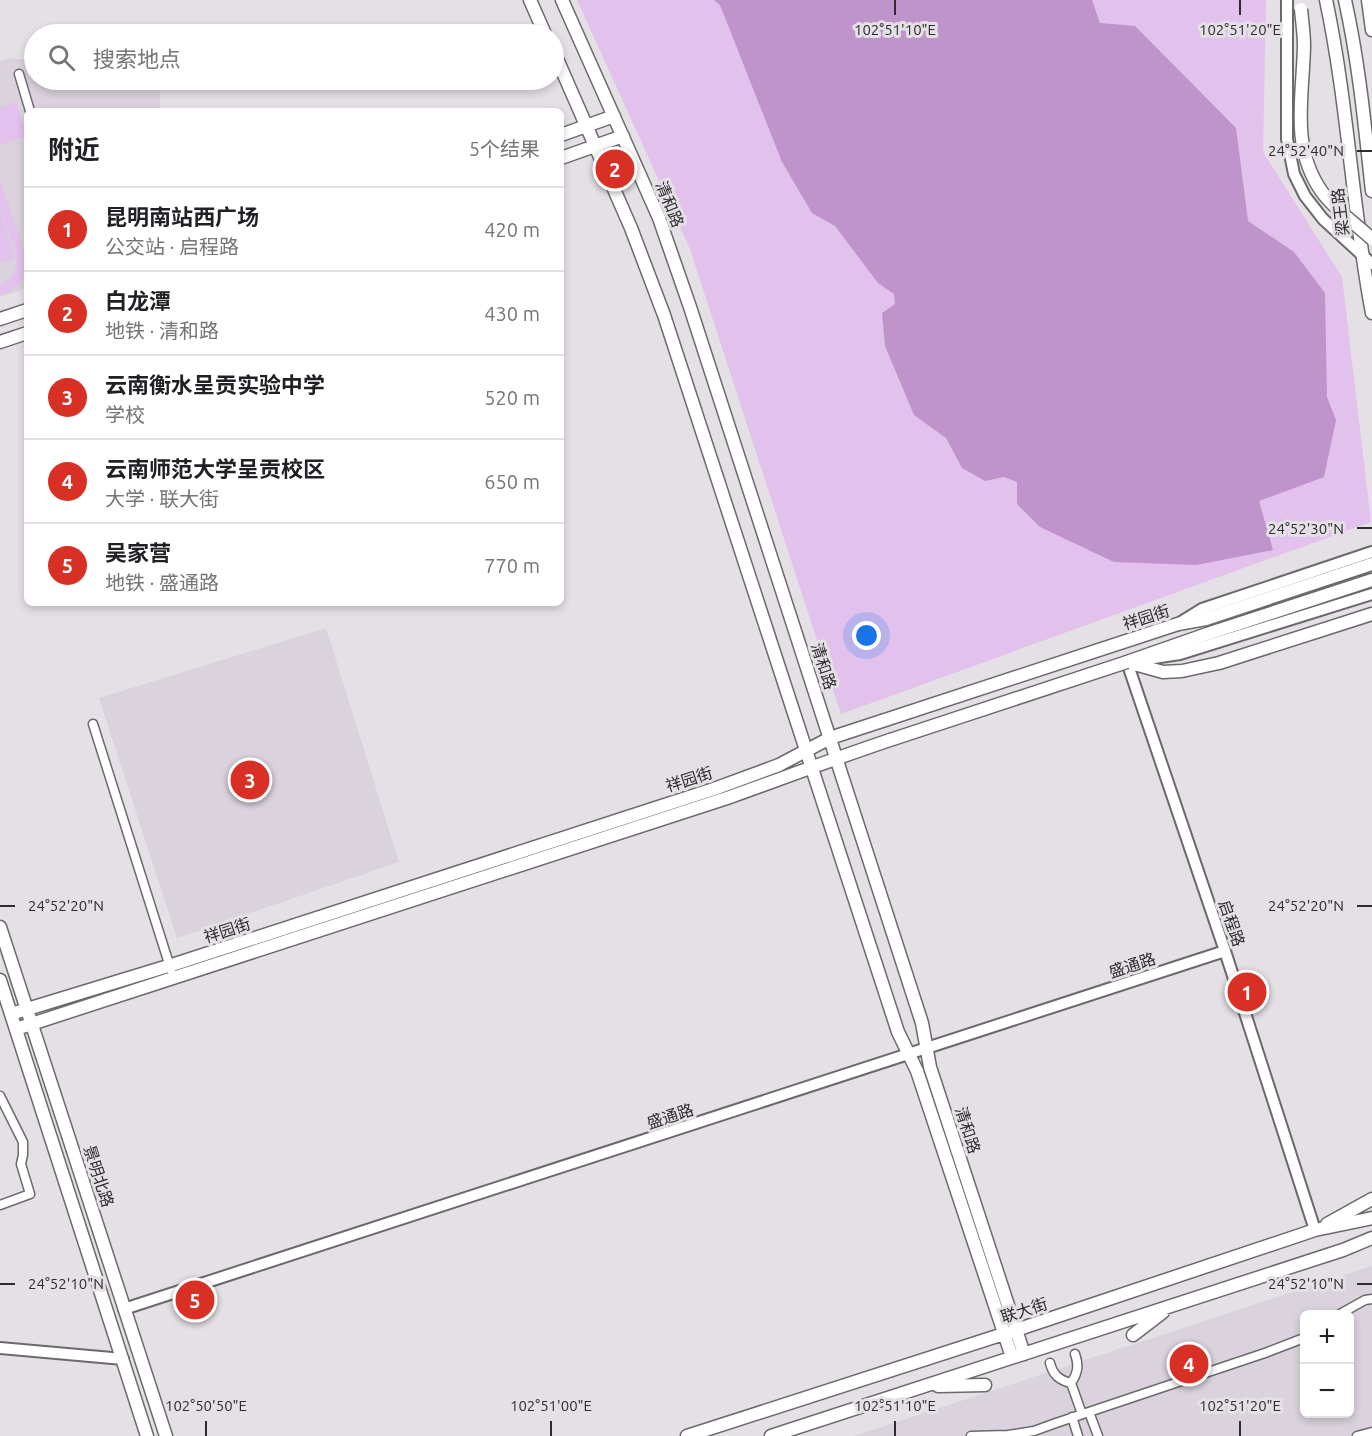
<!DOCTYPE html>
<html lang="zh">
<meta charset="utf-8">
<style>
:root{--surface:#fff;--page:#f2f2f2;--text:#202124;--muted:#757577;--line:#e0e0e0;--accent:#d93025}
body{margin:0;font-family:Ubuntu,"Noto Sans SC",sans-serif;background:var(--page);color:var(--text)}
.controls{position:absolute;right:18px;bottom:18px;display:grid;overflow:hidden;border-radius:9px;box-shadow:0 3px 9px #0003}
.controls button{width:54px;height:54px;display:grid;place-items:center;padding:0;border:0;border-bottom:2px solid var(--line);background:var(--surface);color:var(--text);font:30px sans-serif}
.you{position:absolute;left:867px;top:636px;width:21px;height:21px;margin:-15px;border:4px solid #fff;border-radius:50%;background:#1a73e8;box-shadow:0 0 0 9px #1a73e833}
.badge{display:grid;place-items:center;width:39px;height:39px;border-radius:50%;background:var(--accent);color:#fff;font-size:20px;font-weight:700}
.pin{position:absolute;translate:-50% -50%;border:3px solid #fff;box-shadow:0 2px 6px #0006}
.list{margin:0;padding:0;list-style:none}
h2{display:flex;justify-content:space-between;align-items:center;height:78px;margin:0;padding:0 24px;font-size:26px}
h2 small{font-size:20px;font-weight:400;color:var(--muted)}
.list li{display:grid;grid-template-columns:39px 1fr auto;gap:18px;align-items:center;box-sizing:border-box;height:84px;padding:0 24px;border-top:2px solid var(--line)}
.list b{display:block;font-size:22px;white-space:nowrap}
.list p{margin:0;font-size:20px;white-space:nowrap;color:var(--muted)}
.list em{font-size:20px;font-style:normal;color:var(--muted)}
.icon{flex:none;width:33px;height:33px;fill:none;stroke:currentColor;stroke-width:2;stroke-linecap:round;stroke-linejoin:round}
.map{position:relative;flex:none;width:1372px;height:1436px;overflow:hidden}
.search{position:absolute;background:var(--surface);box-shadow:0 3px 9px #0003;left:24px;top:24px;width:540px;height:66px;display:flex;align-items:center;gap:15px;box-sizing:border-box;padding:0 21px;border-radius:33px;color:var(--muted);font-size:22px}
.panel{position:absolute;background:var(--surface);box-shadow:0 3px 9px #0003;left:24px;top:108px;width:540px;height:498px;border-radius:9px}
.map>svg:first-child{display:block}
.built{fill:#dad2dc;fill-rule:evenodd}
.green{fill:#e2c1ec}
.water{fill:#be94cb}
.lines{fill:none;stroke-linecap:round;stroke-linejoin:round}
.minor-casing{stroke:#6c696d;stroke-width:11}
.tertiary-casing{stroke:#6c696d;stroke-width:14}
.secondary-casing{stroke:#6c696d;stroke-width:15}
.primary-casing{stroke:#6c696d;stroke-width:15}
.minor{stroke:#fff;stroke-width:8}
.tertiary{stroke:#fff;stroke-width:10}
.secondary{stroke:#fff;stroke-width:12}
.primary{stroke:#fff;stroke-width:12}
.secondary-bridge-casing{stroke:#6c696d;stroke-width:15;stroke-linecap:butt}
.secondary-bridge{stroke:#fff;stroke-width:12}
.ticks{fill:none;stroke:#2d2c2e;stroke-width:2}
.labels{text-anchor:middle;stroke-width:6;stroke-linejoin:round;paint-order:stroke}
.street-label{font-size:16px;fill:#2d2c2e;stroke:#e4e0e5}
.ticks-label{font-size:15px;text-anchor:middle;fill:#2d2c2e;stroke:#e4e0e5;stroke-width:6;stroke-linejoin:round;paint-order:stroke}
</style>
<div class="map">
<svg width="1372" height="1436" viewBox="0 0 1372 1436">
<rect width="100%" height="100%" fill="#e4e0e5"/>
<path class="built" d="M10 58 34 61V80H160V111H27V288L0 297V61Z
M326 628 399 862 177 938 99 698Z
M1372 1266V1436H854ZM1304 1314H1350V1414H1304Z"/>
<path class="green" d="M577 0H1266L1263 152 1342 277 1371 522 841 714 690 249Z
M16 102 27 136 0 145V107Z
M0 179 27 259C27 277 18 291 0 296V285C34 269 5 233 0 208 0 199 0 189 0 179Z
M0 212 15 258 0 263Z"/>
<path class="water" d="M714 0H1092L1100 23 1135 26 1236 128 1248 221 1294 252 1325 293 1327 397 1336 420 1324 477 1259 501 1273 550 1196 565 1114 562 1040 527 1017 504V482L1004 477 985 481 962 468 946 438 914 415 885 346 882 313 895 304 894 294 878 283 835 226 812 213 782 162 720 5Z"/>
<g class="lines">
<g class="minor-casing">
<path id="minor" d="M19 74 30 111
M93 724 171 970
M0 1096 23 1142V1155L21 1164 30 1194 0 1205
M1340 1314 1365 1300 1372 1299
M1050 1363C1053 1375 1059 1380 1071 1383
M1071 1383 1082 1414
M1071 1383C1078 1373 1079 1365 1075 1354
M1089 1412 1098 1436
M1072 1417 1078 1436
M971 1436 1008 1435 1034 1431 1056 1423 1265 1353 1304 1338
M1357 1436 1372 1432"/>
</g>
<g class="tertiary-casing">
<path id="tertiary" d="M1287 0V139L1294 174 1305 196 1323 219 1372 264
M1181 622 1202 609 1372 552
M1315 1230 1225 951 1127 662 1180 654 1372 594
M124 1309 1225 951
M0 1348 123 1359"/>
</g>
<g class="secondary-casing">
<path id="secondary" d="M530 0 545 34
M562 0 659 218 690 307 922 1023 930 1067 1024 1354
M1368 0 1372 30
M554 52 631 228 664 315 898 1032 917 1071 1012 1357
M561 135 614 116
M561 158 623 136
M0 319 27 310
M0 342 27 333
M1178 624 1206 619 1372 564
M1127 662 1207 634 1372 580
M1127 662 1163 672 1182 671 1219 663 1372 614
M0 927 166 1436
M0 980 147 1436
M11 1014 178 963 714 789 779 765 830 738 882 721
M16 1029 730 797C783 778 836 758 890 740
M1327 1224 1372 1199
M1133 1335 1163 1312
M938 1386 985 1385
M687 1436 1016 1330 1315 1230 1372 1218
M771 1436 1343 1250 1372 1238"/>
</g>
<g class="primary-casing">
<path id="primary" d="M1326 0C1348 103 1352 209 1372 313
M1345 0C1359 63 1365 127 1372 191"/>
</g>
<use href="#minor" class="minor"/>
<use href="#tertiary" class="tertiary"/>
<use href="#secondary" class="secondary"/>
<use href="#primary" class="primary"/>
<g class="secondary-bridge-casing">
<path id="secondary-bridge" d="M1301 9C1302 21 1304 33 1304 46 1303 97 1290 147 1322 192 1335 210 1355 223 1372 239
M882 721 1178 624
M890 740 1127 662"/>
</g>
<use href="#secondary-bridge" class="secondary-bridge"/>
</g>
<path class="ticks" d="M895 0V15M1240 0V15M1357 151H1372M1357 528H1372M0 906H15M1357 906H1372M0 1284H15M1357 1284H1372M206 1421V1436M551 1421V1436M895 1421V1436M1240 1421V1436"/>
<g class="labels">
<g class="street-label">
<text transform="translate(670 204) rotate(68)" y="6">清和路</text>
<text transform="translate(1340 212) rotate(-97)" y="6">梁王路</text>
<text transform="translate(1146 617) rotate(-18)" y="6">祥园街</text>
<text transform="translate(824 666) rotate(72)" y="6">清和路</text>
<text transform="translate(689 779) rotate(-18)" y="6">祥园街</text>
<text transform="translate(1232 923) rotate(71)" y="6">启程路</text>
<text transform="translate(227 930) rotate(-18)" y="6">祥园街</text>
<text transform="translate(1132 965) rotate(-18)" y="6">盛通路</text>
<text transform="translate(670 1116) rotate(-18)" y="6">盛通路</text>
<text transform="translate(968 1130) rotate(72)" y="6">清和路</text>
<text transform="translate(99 1176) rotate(72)" y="6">景明北路</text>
<text transform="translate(1024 1310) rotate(-18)" y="6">联大街</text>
</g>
</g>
<g class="ticks-label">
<text x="895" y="35">102°51'10"E</text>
<text x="1240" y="35">102°51'20"E</text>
<text x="1306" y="156">24°52'40"N</text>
<text x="1306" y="534">24°52'30"N</text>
<text x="66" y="911">24°52'20"N</text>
<text x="1306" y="911">24°52'20"N</text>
<text x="66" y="1289">24°52'10"N</text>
<text x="1306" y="1289">24°52'10"N</text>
<text x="206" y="1411">102°50'50"E</text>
<text x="551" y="1411">102°51'00"E</text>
<text x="895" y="1411">102°51'10"E</text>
<text x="1240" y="1411">102°51'20"E</text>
</g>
</svg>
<div class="controls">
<button>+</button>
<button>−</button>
</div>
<div class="you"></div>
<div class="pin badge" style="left:1247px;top:992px">1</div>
<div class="pin badge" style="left:615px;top:169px">2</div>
<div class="pin badge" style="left:250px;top:780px">3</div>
<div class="pin badge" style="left:1189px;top:1364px">4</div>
<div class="pin badge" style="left:195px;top:1300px">5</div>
<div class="search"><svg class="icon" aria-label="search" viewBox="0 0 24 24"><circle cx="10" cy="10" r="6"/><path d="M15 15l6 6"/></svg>搜索地点</div>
<section class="panel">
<h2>附近<small>5个结果</small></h2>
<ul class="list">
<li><span class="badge">1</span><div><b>昆明南站西广场</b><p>公交站 · 启程路</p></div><em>420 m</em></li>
<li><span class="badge">2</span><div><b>白龙潭</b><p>地铁 · 清和路</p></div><em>430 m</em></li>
<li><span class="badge">3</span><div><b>云南衡水呈贡实验中学</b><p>学校</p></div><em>520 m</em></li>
<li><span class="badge">4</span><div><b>云南师范大学呈贡校区</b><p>大学 · 联大街</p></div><em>650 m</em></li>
<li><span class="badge">5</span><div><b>吴家营</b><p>地铁 · 盛通路</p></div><em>770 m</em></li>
</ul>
</section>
</div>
